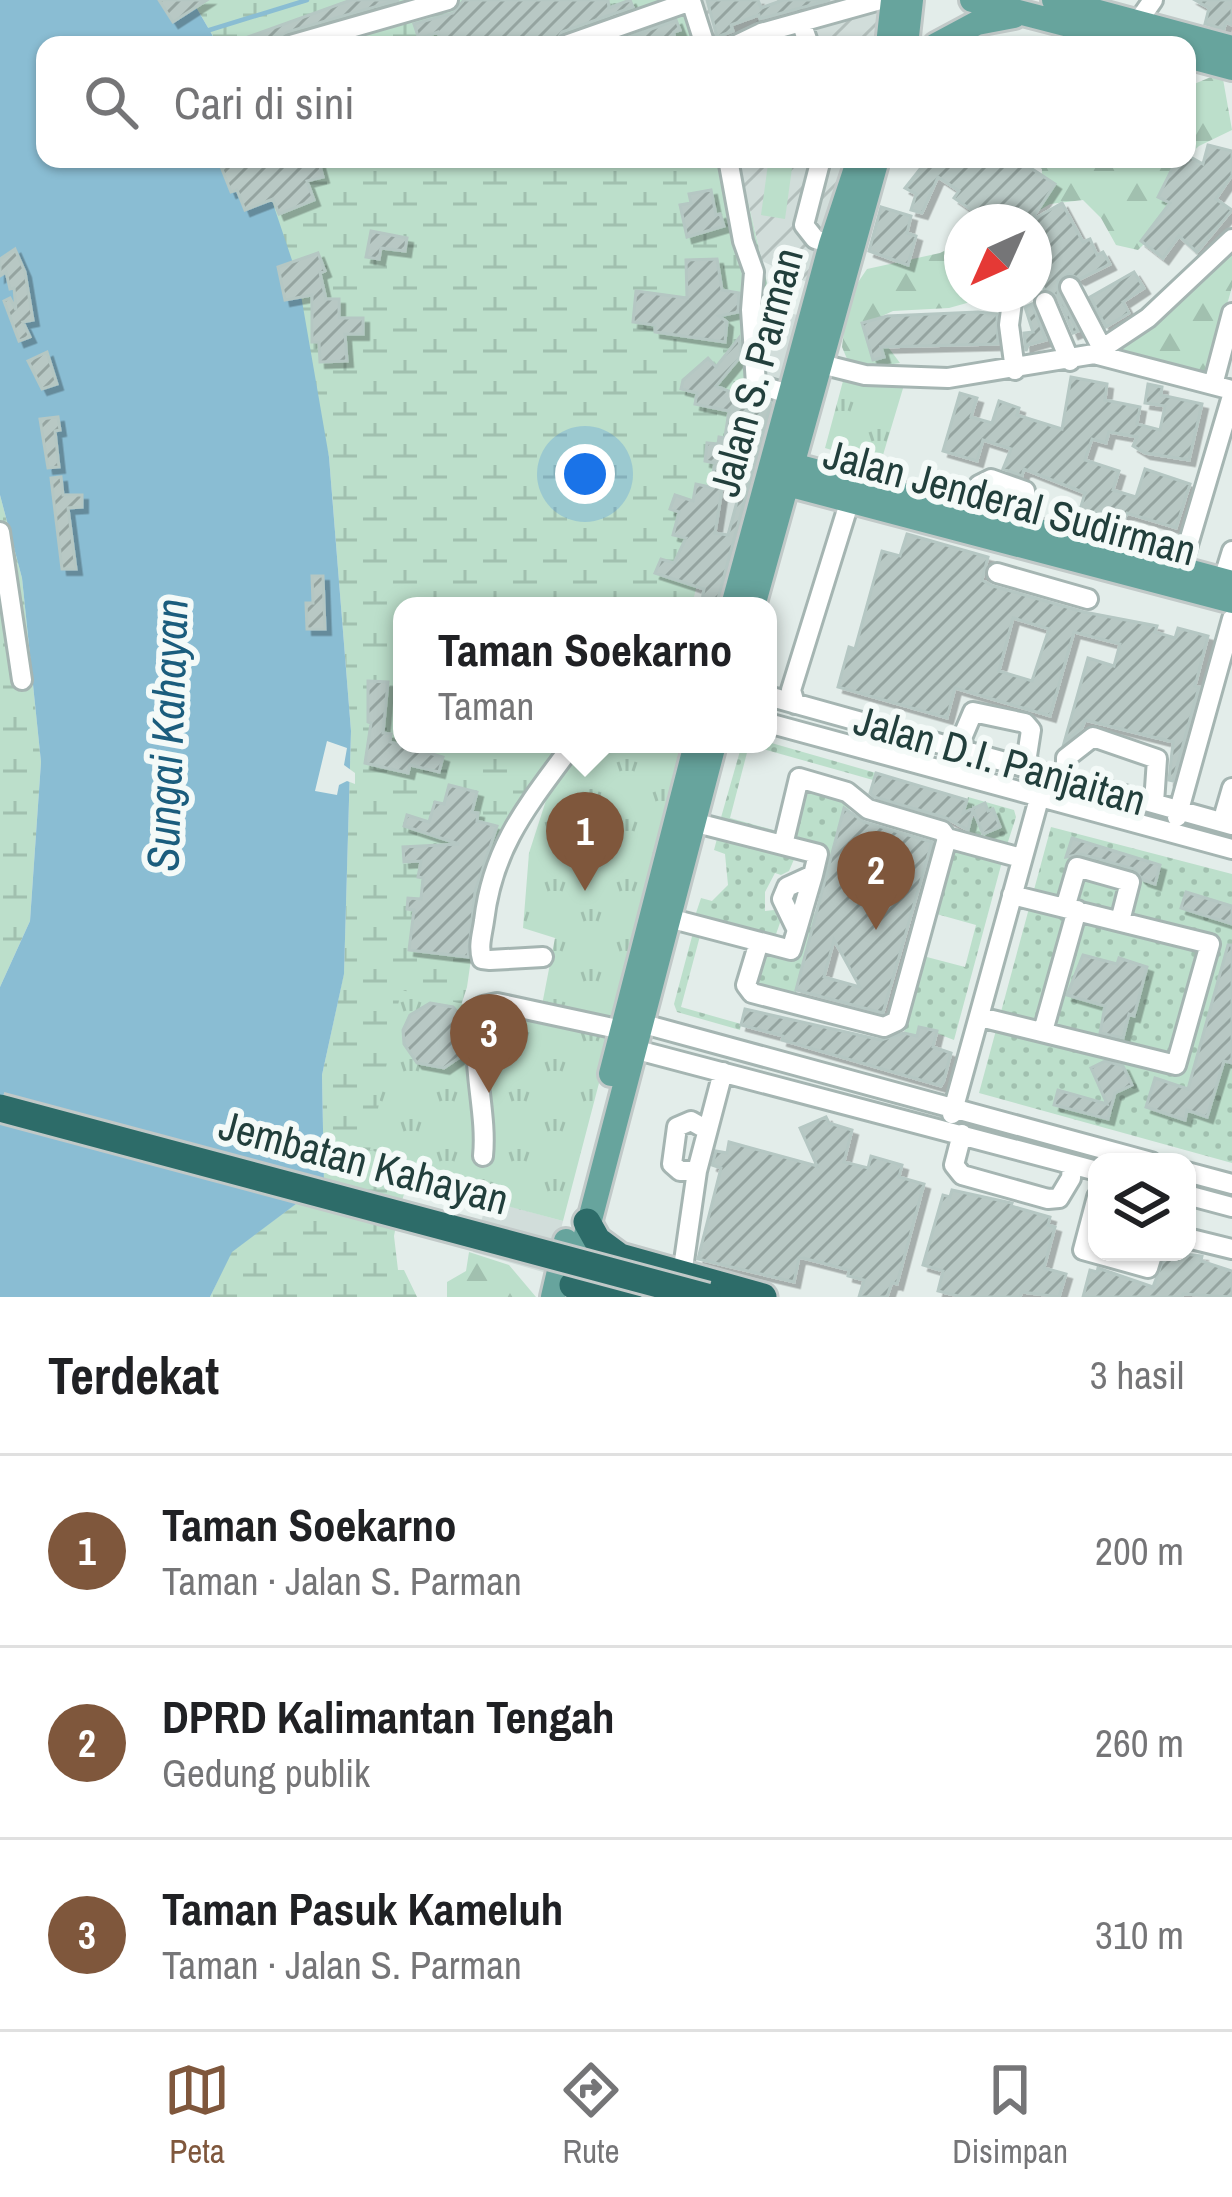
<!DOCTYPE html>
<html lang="id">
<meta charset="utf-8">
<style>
:root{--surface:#fff;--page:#f6f6f6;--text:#202124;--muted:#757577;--line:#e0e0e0;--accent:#7f573c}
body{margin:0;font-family:"Archivo Narrow",sans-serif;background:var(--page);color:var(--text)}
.controls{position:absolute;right:36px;bottom:36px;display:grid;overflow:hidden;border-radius:24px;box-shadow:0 3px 9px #0004}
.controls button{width:108px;height:108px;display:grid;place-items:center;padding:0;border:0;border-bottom:3px solid var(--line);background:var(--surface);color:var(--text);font:60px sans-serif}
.compass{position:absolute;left:944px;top:204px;width:108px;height:108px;border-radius:50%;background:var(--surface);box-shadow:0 3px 9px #0004;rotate:225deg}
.you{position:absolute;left:585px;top:474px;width:42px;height:42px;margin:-30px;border:9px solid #fff;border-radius:50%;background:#1a73e8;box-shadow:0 0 0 18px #1a73e833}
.badge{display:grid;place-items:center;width:78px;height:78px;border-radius:50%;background:var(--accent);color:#fff;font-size:39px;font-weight:700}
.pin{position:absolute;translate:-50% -99px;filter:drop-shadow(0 3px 6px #0008)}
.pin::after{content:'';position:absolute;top:63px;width:42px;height:36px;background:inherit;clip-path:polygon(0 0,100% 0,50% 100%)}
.popup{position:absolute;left:393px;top:597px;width:384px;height:156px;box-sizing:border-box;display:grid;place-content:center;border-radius:24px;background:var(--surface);filter:drop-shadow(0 3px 9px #0005);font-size:39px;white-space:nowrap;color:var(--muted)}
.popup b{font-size:45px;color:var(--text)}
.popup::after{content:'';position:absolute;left:50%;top:100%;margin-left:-24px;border:24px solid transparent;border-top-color:var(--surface)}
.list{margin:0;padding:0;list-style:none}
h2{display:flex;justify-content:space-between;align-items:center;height:156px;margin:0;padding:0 48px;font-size:51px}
h2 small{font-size:39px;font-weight:400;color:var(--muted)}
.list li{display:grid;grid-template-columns:78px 1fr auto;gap:36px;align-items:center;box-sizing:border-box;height:192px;padding:0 48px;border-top:3px solid var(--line)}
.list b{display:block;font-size:45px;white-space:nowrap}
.list p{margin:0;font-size:39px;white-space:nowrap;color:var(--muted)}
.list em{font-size:39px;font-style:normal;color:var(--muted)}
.icon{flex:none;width:66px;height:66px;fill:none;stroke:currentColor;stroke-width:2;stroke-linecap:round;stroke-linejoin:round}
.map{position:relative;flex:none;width:1232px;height:1297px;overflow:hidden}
.search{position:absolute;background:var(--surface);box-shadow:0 3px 9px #0004;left:36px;right:36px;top:36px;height:132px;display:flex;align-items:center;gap:30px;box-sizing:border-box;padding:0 42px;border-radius:24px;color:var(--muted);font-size:45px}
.sheet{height:732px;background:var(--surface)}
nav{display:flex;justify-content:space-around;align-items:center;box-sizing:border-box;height:168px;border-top:3px solid var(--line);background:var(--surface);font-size:33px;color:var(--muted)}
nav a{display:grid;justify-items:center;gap:6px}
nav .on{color:var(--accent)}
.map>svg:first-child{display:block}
.built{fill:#d1ddda}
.industrial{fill:url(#industrial-furrows)}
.grass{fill:url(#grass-dots)}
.forest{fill:url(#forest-firs)}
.wetland{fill:url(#wetland-marsh)}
.park{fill:url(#park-tufts)}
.pitch{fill:#bcdfcb}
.water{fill:#8abdd3}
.pier{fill:#e3edea}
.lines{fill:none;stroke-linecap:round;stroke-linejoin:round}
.stream{stroke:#8abdd3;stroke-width:4.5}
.building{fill:url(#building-hatch);stroke:#b5c7c3;stroke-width:3;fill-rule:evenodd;filter:url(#shadow)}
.minor-casing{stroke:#a5b5b2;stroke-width:24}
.major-casing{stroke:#c1c9c8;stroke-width:30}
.highway-casing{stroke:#c1c9c8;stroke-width:33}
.minor{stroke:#fff;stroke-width:18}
.major{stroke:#67a49d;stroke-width:24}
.highway{stroke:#2d6c69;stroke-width:27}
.highway-bridge-casing{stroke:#c1c9c8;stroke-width:33;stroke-linecap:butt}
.highway-bridge{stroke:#2d6c69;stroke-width:27}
.labels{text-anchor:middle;stroke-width:12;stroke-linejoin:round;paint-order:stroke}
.street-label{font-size:42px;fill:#223f3c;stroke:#f4faf8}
.water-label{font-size:45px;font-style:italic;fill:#1b5d7d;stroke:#f4faf8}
</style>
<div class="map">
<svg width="1232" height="1297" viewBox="0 0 1232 1297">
<defs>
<pattern id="industrial-furrows" width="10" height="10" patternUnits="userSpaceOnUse" patternTransform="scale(3)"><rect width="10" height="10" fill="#d1ddda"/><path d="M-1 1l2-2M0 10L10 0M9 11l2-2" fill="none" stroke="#b3bfbc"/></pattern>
<pattern id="grass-dots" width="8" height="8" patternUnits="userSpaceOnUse" patternTransform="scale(3)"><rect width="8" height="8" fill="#bcdfcb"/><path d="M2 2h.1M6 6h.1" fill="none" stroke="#a1c0af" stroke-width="1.8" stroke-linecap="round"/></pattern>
<pattern id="forest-firs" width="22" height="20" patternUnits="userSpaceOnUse" patternTransform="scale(3)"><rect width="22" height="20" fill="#bcdfcb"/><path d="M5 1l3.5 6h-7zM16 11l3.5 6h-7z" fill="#a1c0af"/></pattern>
<pattern id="wetland-marsh" width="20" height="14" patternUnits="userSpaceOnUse" patternTransform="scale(3)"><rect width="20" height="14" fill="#bcdfcb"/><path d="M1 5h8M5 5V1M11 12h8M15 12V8" fill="none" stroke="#a1c0af"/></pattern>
<pattern id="park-tufts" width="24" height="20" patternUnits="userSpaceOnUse" patternTransform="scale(3)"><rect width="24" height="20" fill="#bcdfcb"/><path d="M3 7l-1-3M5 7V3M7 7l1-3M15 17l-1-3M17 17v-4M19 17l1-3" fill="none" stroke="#a1c0af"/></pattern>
<pattern id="building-hatch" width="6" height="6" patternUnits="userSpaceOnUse" patternTransform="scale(3)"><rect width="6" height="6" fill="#b8c8c4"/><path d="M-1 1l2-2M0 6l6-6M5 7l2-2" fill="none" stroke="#95a4a0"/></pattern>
<filter id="shadow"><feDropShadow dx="5.5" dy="5.5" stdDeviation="0" flood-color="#0004"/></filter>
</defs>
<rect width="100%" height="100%" fill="#e3edea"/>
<path class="built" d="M781 311 806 317 728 606H697L671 598 709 427 749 438Z
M487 1200 563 1221 550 1274 473 1252Z"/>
<path class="industrial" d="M696 0H878L880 19 875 45H708Z
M738 159H850L815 286 762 261Z"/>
<path class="grass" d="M768 742 876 773 873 780 749 745 730 818 777 831 788 790 779 838 720 821 742 744Z
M805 785 840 795 850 810 846 809 822 893 815 892 825 849 792 840Z
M968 797 1014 810 1016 817 1006 848 966 837 971 819 976 816 983 833 1000 827 993 810 988 811 985 803 965 813 960 824Z
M1051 827 1232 874V1163L979 1093Z
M718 835 795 857 789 871 781 875 775 873 765 892V911L774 910 781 920 775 937 695 916 701 898 712 901 728 885 725 854 714 850Z
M951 843 1003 858 954 1040 920 1027 917 1036 904 1033 923 956 965 967 976 925 933 913Z
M809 912 817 914 794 1000 753 989 763 946 798 953Z
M694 929 729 939 727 943 700 936 681 1007 741 1024 740 1030 677 1012 674 1004Z"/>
<path class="forest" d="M1218 74 1223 79 1232 130 1199 146 1187 157V87Z
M1027 159H1184L1168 174 1176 202 1163 225 1138 250 1116 245 1101 218 1083 200 1050 204 1020 222H1000L1041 195 1042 169Z
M962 242V294H977L974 301 949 308 893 311 882 316 885 343 900 363 867 368 850 366 842 347 848 297 867 269 940 253Z
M1232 250V287L1207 376 1114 353 1187 296Z
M469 1252 509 1265 536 1297H447V1282L466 1271Z"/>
<path class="wetland" d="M192 0H688L704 45H218Z
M258 159H738L767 283 694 597 687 606H402V744H573L527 797 483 876 467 987 446 1051 426 1158 405 1191 399 1210 394 1236 398 1270H404L417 1297H210L231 1252 324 1183 322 1075 344 973 351 731 329 457Z
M0 495 22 578 41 762 30 921 0 987Z"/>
<path class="park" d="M843 381 904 385 880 465 825 448Z
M583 744 684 746 611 1018 542 1005 555 938 523 928 529 853 549 791Z
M401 990 611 1037 563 1221 507 1206 496 1186 370 1150Z"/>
<path class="pitch" d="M768 164 792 168 785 219 761 215Z"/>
<path class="water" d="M0 0H192L218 45H45V159H258L298 278 329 457 351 731 344 974 322 1075 324 1183 232 1252 210 1297H0V987L30 921 41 762 22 578 0 495Z"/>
<path class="pier" d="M327 741 347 748 344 765 355 773V784L347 781 339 785 337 795 315 791Z"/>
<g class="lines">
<path class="stream" d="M203 32 307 0"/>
</g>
<path class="building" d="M159 0H207L173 22Z
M351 0H399L287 32 278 45H226Z
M464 0H608L609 8 630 0 633 7 562 32 553 45H457L454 38 441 42 438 32 419 39 414 24 453 13Z
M707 0H758L761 8 783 0H830L760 19 759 15 731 25 733 31 717 37Z
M1195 0H1232V25L1226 22 1224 29 1205 24 1209 8Z
M676 20 680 30 674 32 675 45H607Z
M1208 145 1232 151V175L1216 199 1232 210 1197 252 1179 236 1163 258 1141 241 1170 203 1158 197 1177 159H1187V155L1203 164Z
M233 159H318L323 177 307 181 314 200 279 214 273 199 245 210 237 190 231 192 220 164Z
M928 159H1017L1055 184 1030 222H989L954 198 959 191 938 177 922 213 911 210 916 194 905 188Z
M711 190 716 215 720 214 724 226 687 237 680 205 691 203 689 194Z
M1062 203 1083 242 1090 239 1097 255 1103 252 1110 264 1080 279 1069 274 1058 281V293L1078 331 1073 333 1057 296 1044 289 1037 274 1049 268 1034 241V219Z
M881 207 911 216 907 233 916 236 908 265 869 251Z
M371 231 407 238 405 251 381 248 379 259 366 257Z
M15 249 25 272 33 320 23 322 30 337 19 341 4 301 10 298 16 310 14 288 10 289 6 272 0 276V259Z
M318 253 325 271 320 273 326 299H339V318H363V334H345L347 361 320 362 319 342H312V295L285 300 278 267Z
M717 259 722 290 739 293 738 312 719 316 727 322 725 342 655 332V325L633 322 636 291 687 298 686 260Z
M1134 272 1144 288 1123 302 1129 313 1106 327 1090 297Z
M1032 304 1046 340 1028 345 1026 351 1024 333 1033 332 1025 307Z
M978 312 997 314 998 344 881 347 884 357 873 360 862 323 887 316Z
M739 338 741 356 716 386 762 405 763 400 771 403 716 606H701L704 589 655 573 661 559 674 563 686 538 673 535 679 512 670 509 675 495 693 501 696 484 710 487 715 463 705 461 707 443 718 444 719 437 730 439 715 533 728 535 753 442 725 437 729 411 695 404 697 393 681 389 683 380 708 358 716 367Z
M47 352 57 384 42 389 28 361Z
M1071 377 1107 384 1105 400 1140 407 1137 424 1160 430 1165 406 1145 403 1148 384 1162 387 1161 395 1202 404 1189 460 1145 453 1133 446 1137 437 1109 432 1106 443 1092 439 1085 460 1119 471 1113 490 1136 497 1145 469 1190 484 1176 528 1127 513 1124 520 1080 510 1085 493 1024 469 1022 476 1003 469 1011 449 983 440 977 461 943 451 960 393 977 398 971 417 992 423 999 401 1019 408 1017 415 1062 429Z
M58 417 60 430 55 431 59 467 48 468 40 419Z
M61 477 63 495H82V507L68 508 76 569H62L51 478Z
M907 534 988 557 982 580 993 586 1084 612 1157 626 1155 632 1175 638 1178 628 1208 636 1195 686 1199 687 1173 781 1169 780 1173 742 1085 720 1082 728 1064 743 1088 658 1114 666 1120 644 1074 632 1050 716 955 688 947 718 838 687 849 647 855 649 882 551 900 556ZM1013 618 1049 629 1032 681 999 671Z
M312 576H323L325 629H307L306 603H313Z
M368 681 388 682 383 733 391 734 390 742 443 757 439 772 410 765 408 773 365 763 371 723 368 722Z
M876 773 967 800 963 813 985 803 988 811 993 809 1000 827 983 834 973 810 968 830 946 818 874 797 870 793Z
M449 785 477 792 472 812 478 813 477 821 497 826 475 892 468 957 409 950 414 910 407 909 408 898 421 899 423 878 418 877 421 861 404 862 403 847 459 844 404 826 407 815 429 822 435 802 444 804Z
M844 808 864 822 932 842 883 1013 796 990ZM834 940 860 987 824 977Z
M1072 838 1160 865 1155 884 1143 880 1134 869 1081 854 1066 857Z
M1186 892 1232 906V924L1181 908Z
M1228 945H1232V1063L1224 1061 1207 1117 1187 1110 1185 1120 1146 1107 1155 1078 1188 1089Z
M1083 955 1117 964 1119 958 1147 967 1134 1016 1129 1014 1123 1038 1100 1033 1105 1006 1067 995Z
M430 1003 453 1007 465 1021 463 1055 444 1068 417 1063 404 1044 403 1030 410 1015Z
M745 1009 881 1040 904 1033 917 1036 919 1027 937 1031 933 1047 951 1053 944 1080 941 1086 782 1040 783 1036 741 1025Z
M1105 1061 1123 1066 1132 1085 1115 1093 1108 1119 1054 1105 1058 1090 1107 1104 1091 1068Z
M826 1117 829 1123 852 1130 844 1162 868 1168 871 1156 902 1165 899 1177 924 1184 897 1284 892 1282 887 1297H859L864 1280 848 1276 849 1270 803 1258H799L794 1282 698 1259 721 1168 712 1165 716 1151 727 1153 729 1142 817 1166 800 1128Z
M952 1190 1012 1203 1011 1206 1050 1217 1048 1225 1055 1227 1044 1268 1066 1274 1059 1297 1022 1292 1020 1297H962L938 1291 943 1271 923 1265 943 1195 950 1197Z
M1166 1252 1202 1256 1201 1261 1232 1271V1297L1183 1294 1182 1297H1083L1090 1270 1097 1272 1098 1268 1153 1287Z"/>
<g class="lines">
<g class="minor-casing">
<path id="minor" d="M1132 30 1153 0
M291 45 448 0
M566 45 691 1 705 45
M736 45 761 33 801 22
M809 45 801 22 880 0
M728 159 743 241 754 272 751 310 756 384 792 395
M821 159 804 225 815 239 841 247
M1070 287 1103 350
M1013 294 1009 325 1015 370
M1045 302 1070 361
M1094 354 1232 390
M809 361 865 375 948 378 1094 354 1148 318 1232 239
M1213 385 1232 313
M970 512 979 485 991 479 1025 491 1027 503 1020 525
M0 532 22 680
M997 573 1088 599
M1223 580 1232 551
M1177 582 1232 396
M768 696 1232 825
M795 704 791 690 850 500
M768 723 1232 849
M964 750 962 738 973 712 1025 723 1031 730 1027 756 1030 770
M1066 779V758L1093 737 1157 759 1154 803
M1225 812 1232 788
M1177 817 1232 619
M783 845 799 778 847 792 868 809 942 831 947 838
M1065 908 1077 867 1130 882 1120 921
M661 916 791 950 797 930 782 899 787 887 813 875 818 854 681 819
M797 930 813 875
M759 942 746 985 752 993 884 1027 897 1021 947 838 1021 858
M543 957 490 960 482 959C478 946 482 935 484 921 493 845 529 804 573 744
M980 1017 1176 1065 1210 944 1012 895
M629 1020 1151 1162
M1043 1031 1077 910
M626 1047 1097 1171
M952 1114 1042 788
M962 1134 954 1165 962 1175 1048 1199 1059 1198 1071 1178 1072 1165
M483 1156C488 1107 466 1053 483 1006L497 1003 622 1030
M697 1171H680L672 1164 677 1127 691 1121 707 1130
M1187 1172 1232 1184
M1187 1195 1232 1207
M1097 1197 1083 1250 1148 1268 1153 1252
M1187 1238 1232 1249
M682 1275 697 1171 723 1072"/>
</g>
<g class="major-casing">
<path id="major" d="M972 0 1146 45
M1054 0 1232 48
M888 45 893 0
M906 45 911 0
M936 45 977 23 1014 16
M1187 56 1232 68
M774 460 1232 583
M768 479 1232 601
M733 606 831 244 859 159
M753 606 877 159
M611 1074 696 744
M574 1281 714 744
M553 1297 566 1241"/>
</g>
<g class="highway-casing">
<path id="highway" d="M587 1222 597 1240 620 1257 763 1297
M573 1285 628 1297"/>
</g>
<use href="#minor" class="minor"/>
<use href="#major" class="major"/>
<use href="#highway" class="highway"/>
<g class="highway-bridge-casing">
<path id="highway-bridge" d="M0 1108 707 1297"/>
</g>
<use href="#highway-bridge" class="highway-bridge"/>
</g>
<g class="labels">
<g class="street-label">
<text transform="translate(756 372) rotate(-75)" y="15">Jalan S. Parman</text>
<text transform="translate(1010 502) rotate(15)" y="15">Jalan Jenderal Sudirman</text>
<text transform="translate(1000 760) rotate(16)" y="15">Jalan D.I. Panjaitan</text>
<text transform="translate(364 1162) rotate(15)" y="15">Jembatan Kahayan</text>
</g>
<g class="water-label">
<text transform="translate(167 735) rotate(-88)" y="16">Sungai Kahayan</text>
</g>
</g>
</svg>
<div class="controls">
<button><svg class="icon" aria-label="layers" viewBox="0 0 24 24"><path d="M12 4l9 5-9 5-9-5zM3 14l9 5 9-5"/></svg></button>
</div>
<svg class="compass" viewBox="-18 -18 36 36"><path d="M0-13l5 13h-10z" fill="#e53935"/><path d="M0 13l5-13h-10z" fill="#757577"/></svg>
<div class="you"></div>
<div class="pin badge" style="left:585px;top:891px">1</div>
<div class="popup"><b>Taman Soekarno</b>Taman</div>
<div class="pin badge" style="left:876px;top:930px">2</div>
<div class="pin badge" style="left:489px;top:1093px">3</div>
<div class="search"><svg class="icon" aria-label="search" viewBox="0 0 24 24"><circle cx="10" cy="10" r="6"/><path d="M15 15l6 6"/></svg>Cari di sini</div>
</div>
<section class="sheet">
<h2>Terdekat<small>3 hasil</small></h2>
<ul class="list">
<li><span class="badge">1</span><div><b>Taman Soekarno</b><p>Taman · Jalan S. Parman</p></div><em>200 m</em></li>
<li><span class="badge">2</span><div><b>DPRD Kalimantan Tengah</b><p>Gedung publik</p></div><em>260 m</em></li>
<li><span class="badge">3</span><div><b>Taman Pasuk Kameluh</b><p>Taman · Jalan S. Parman</p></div><em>310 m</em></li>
</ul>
</section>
<nav>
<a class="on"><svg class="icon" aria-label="map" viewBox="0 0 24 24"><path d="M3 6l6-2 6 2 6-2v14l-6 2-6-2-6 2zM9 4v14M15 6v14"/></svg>Peta</a>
<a><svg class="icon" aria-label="directions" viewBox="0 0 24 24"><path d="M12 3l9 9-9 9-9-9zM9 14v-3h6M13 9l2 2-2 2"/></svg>Rute</a>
<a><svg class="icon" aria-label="saved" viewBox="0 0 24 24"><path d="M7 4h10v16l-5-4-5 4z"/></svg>Disimpan</a>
</nav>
